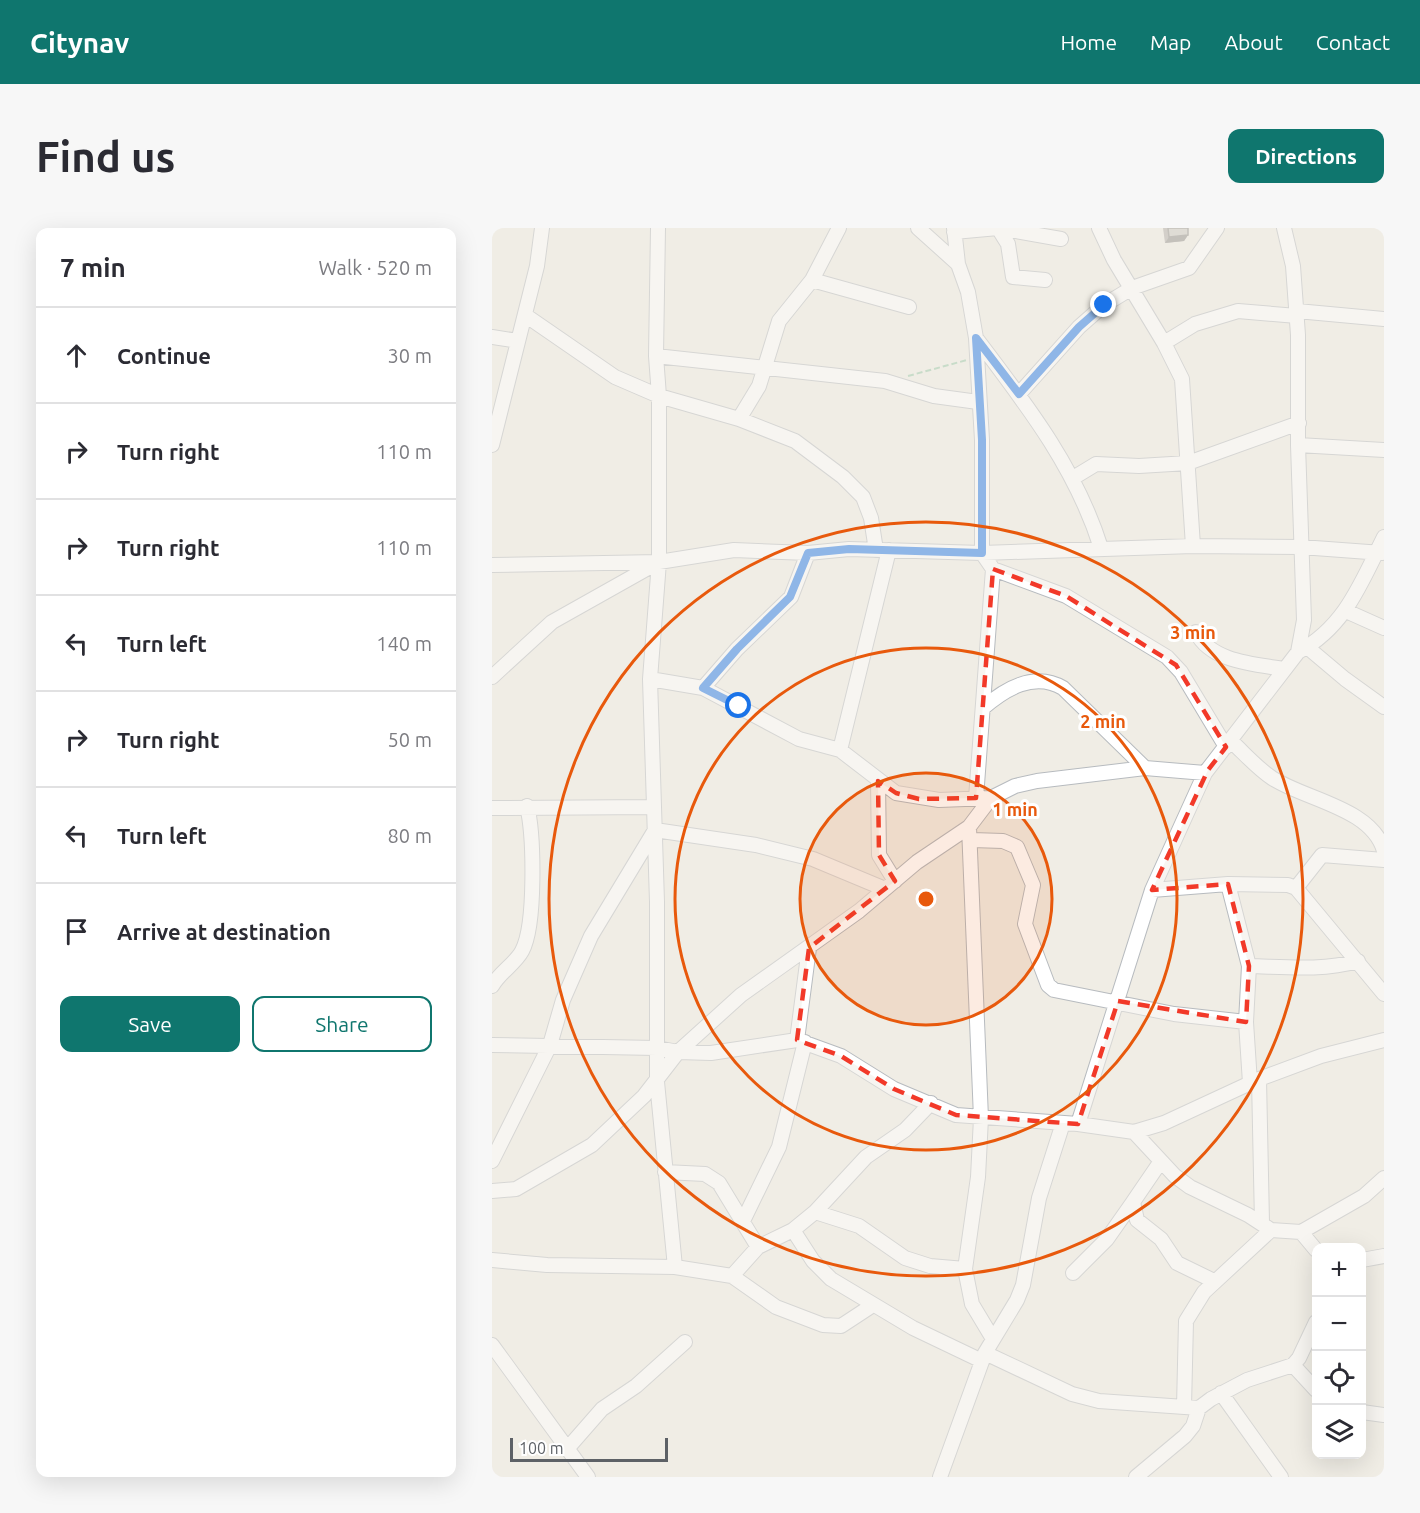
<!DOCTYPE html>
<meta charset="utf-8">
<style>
:root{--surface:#fff;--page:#f7f7f7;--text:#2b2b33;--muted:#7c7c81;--line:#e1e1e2;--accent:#0f766e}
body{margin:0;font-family:Ubuntu,sans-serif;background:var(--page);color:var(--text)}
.controls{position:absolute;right:18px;bottom:18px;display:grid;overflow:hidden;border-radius:12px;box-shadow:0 6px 24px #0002}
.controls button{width:54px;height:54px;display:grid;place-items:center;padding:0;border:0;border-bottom:2px solid var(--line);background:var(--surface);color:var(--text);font:30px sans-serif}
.scale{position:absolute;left:18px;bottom:15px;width:158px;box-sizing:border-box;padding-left:6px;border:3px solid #5d6166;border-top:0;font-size:16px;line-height:21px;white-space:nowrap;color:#5d6166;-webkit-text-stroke:4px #fff;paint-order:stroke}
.stop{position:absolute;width:18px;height:18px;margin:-14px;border:4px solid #1a73e8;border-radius:50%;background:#fff}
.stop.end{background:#1a73e8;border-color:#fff;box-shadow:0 2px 6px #0008}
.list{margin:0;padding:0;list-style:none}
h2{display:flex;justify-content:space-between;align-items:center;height:78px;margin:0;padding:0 24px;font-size:26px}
h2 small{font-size:20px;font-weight:400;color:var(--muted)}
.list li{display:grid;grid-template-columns:39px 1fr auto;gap:18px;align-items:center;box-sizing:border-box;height:96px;padding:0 24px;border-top:2px solid var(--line)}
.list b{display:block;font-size:22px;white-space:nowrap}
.list em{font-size:20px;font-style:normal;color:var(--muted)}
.actions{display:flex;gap:12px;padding:18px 24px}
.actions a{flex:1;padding:14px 0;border:2px solid var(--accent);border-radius:12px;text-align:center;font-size:21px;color:var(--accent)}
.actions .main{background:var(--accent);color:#fff}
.icon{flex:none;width:33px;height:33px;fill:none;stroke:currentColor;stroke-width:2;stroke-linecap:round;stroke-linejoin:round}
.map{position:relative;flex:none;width:892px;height:1249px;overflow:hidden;border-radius:12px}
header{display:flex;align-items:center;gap:36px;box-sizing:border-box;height:84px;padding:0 30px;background:var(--accent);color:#fff}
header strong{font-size:28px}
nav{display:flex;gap:33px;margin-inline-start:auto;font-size:21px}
.intro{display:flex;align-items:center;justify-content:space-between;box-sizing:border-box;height:144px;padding:0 36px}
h1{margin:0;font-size:42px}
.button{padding:15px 27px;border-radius:12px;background:var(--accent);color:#fff;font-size:21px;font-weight:700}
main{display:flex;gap:36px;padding:0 36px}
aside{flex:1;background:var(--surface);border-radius:12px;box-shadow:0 6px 24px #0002}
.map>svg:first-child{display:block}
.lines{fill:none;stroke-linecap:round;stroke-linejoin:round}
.minor-casing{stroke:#b7bbbf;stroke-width:16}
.path{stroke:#98c7a6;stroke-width:2;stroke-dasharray:6 3;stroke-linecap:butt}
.minor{stroke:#fff;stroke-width:14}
.wall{fill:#afaca7}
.shaded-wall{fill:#8e8c88}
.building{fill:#cbc8c2;stroke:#8e8c88;stroke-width:1.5}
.route{stroke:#1a73e8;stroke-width:8}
.marked{fill:none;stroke:#f23929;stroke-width:4.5;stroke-dasharray:12 8;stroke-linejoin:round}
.ring{fill:none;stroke:#e8590c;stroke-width:3}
.centre{fill:#e8590c;stroke:#fff;stroke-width:3}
.ring-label{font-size:18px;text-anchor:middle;font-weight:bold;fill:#e8590c;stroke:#fff;stroke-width:6;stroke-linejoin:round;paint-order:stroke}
</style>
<header>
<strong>Citynav</strong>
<nav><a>Home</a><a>Map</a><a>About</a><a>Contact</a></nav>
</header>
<div class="intro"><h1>Find us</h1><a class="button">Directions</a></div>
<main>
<aside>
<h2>7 min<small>Walk · 520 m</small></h2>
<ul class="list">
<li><svg class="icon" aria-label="ahead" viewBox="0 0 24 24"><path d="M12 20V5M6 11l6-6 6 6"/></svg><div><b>Continue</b></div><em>30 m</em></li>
<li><svg class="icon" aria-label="right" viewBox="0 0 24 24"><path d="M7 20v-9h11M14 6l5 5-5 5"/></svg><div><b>Turn right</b></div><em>110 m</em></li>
<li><svg class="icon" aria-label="right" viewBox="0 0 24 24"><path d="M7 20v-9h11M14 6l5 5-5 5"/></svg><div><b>Turn right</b></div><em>110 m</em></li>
<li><svg class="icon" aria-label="left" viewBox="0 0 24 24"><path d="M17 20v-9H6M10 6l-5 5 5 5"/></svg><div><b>Turn left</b></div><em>140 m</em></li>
<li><svg class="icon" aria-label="right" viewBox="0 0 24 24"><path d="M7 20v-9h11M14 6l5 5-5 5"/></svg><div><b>Turn right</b></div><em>50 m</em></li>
<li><svg class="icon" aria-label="left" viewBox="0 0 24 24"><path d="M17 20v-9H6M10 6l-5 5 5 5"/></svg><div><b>Turn left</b></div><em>80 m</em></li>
<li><svg class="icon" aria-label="arrive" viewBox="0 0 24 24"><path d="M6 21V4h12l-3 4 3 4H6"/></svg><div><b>Arrive at destination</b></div></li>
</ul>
<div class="actions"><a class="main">Save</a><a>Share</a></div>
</aside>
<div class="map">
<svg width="892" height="1249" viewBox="0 0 892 1249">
<rect width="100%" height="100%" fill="#f0ede5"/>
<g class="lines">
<g class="minor-casing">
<path id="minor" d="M166 0 164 128 167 168V334L158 451 165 674V854L183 1039
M426 0 466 36
M462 0 466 36 476 64 484 110 490 212V325L501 341 574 368 675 429 689 444 734 519
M506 0 516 16 521 49 553 52
M607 0 622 32 672 115 690 151 701 318
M792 0 801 38 806 107V217L812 392 806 424
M462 4 506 0 569 11
M320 52 417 79
M805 83 892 91
M33 87 123 149 167 168 247 191 303 213 351 249 371 269 379 290 384 322
M0 109 26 113
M484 110C534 176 584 240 609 320
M672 115 703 96 746 83 805 88
M164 128 393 153 442 168 486 174
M527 166 587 99 612 77 640 60 697 40 725 0
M247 191 267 158 287 93 320 52 347 0
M0 217 45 38 50 0
M806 217 892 222
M581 250 604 236 647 238 696 235 807 195
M0 337 167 334 242 322 316 325 357 321 490 325 701 318 809 319 890 325
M854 383 892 400
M704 404C719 434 762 436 792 441
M815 419 853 451 892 479
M0 449 60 394 165 335
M158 451 211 460 307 511 348 522 404 565 447 572 499 570
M211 460 245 421 299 369 316 325
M491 480C513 461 542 443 571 460L653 540
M739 513C752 525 765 540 780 550 814 572 880 580 892 623
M348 522 397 322
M386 553 387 627 403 653
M484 570 501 341
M0 580 162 579
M477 599 489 890 486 949 473 1041 480 1076 501 1111
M480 612 511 613 525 619 541 657 533 696 556 757 562 762 682 786 754 794
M736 656 757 738 754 794 758 855
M804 660 830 627 892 632
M660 662 736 656 796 657 804 660 892 766
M757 738C794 739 830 743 866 733
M0 758C8 744 23 736 30 723 44 697 42 607 35 578
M305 812 317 720
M0 817 165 820 186 824 219 825 305 812 349 828 402 861 464 887 586 896 642 904 672 895 767 851 829 828 892 812
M767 851 770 995
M586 896 660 662 713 545
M642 904 683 948 698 959 756 987 779 1002 809 1004 872 968 892 950
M0 933 58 817 71 772 99 708 163 602 264 617 321 631 393 661
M669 933 641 974 645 992 669 1011 685 1035 722 1053
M173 944 213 946 227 955 266 1019
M0 963 24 961 100 917 152 868 186 824 249 767 367 683 425 634 477 599 499 570 523 558 545 553 653 540 713 545 806 424C853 399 869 355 892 309
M323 984 367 998 413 1030 438 1038 473 1041
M251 993 287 919 313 814
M301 1002 321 1033 339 1051 421 1100 490 1133
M809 1004 824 1022
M0 1032 55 1037 183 1039 240 1048 284 1079 331 1097 349 1098 381 1077
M870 1032 892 1028
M581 1045 615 1011 641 974
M240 1048 266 1019 301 1002 323 984 374 929 413 902 439 875
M0 1117 96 1249
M493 1125 580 1166 607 1173 707 1180
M801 1137 824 1162
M729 1165 789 1249
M692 1179 694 1093 712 1064 779 1002
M870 1184 892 1187
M75 1221 110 1181 144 1158 193 1114
M448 1249 493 1125 525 1072 531 1057 547 970 571 895
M644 1249 693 1208 701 1198 707 1180 719 1171 755 1152 801 1137 807 1130 824 1094"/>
</g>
<path class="path" d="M416 148 475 132"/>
<use href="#minor" class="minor"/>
</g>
<path class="wall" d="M671 0H696V7L692 13 673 15Z"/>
<path class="shaded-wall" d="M696 7 692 13 673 15 677 9Z"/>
<path class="building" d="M676 0H696V7L677 9Z"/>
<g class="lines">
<path class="route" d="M247 478 211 460 245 421 298 369 316 325 357 321 490 325V212L484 110 527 166 587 99 612 77"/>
</g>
<path d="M0 0H892V1249H0ZM501 341 574 368 684 437 734 519 716 542 660 662 736 656 757 738 754 794 626 773 586 896 464 887 402 861 349 828 305 812 317 720 403 653 387 627 386 553 404 565 427 571 484 570Z" fill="#f0ede5" fill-opacity=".55" fill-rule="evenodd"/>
<path class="marked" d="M501 341 574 368 684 437 734 519 716 542 660 662 736 656 757 738 754 794 626 773 586 896 464 887 402 861 349 828 305 812 317 720 403 653 387 627 386 553 404 565 427 571 484 570Z"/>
<circle cx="434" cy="671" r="126" fill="#e8590c" fill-opacity=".12"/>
<g class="ring">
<circle cx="434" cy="671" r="126"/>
<circle cx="434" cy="671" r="251"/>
<circle cx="434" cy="671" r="377"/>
</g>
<circle cx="434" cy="671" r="9" class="centre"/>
<g class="ring-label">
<text x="701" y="411">3 min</text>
<text x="611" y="500">2 min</text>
<text x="523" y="588">1 min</text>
</g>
</svg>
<div class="controls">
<button>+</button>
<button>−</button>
<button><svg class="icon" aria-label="locate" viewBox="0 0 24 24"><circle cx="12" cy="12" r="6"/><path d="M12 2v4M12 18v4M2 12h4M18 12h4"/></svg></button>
<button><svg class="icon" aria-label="layers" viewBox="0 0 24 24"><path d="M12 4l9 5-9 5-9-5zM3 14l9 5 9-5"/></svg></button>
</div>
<div class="scale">100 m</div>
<div class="stop" style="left:247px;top:478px"></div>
<div class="stop end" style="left:612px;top:77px"></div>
</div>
</main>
